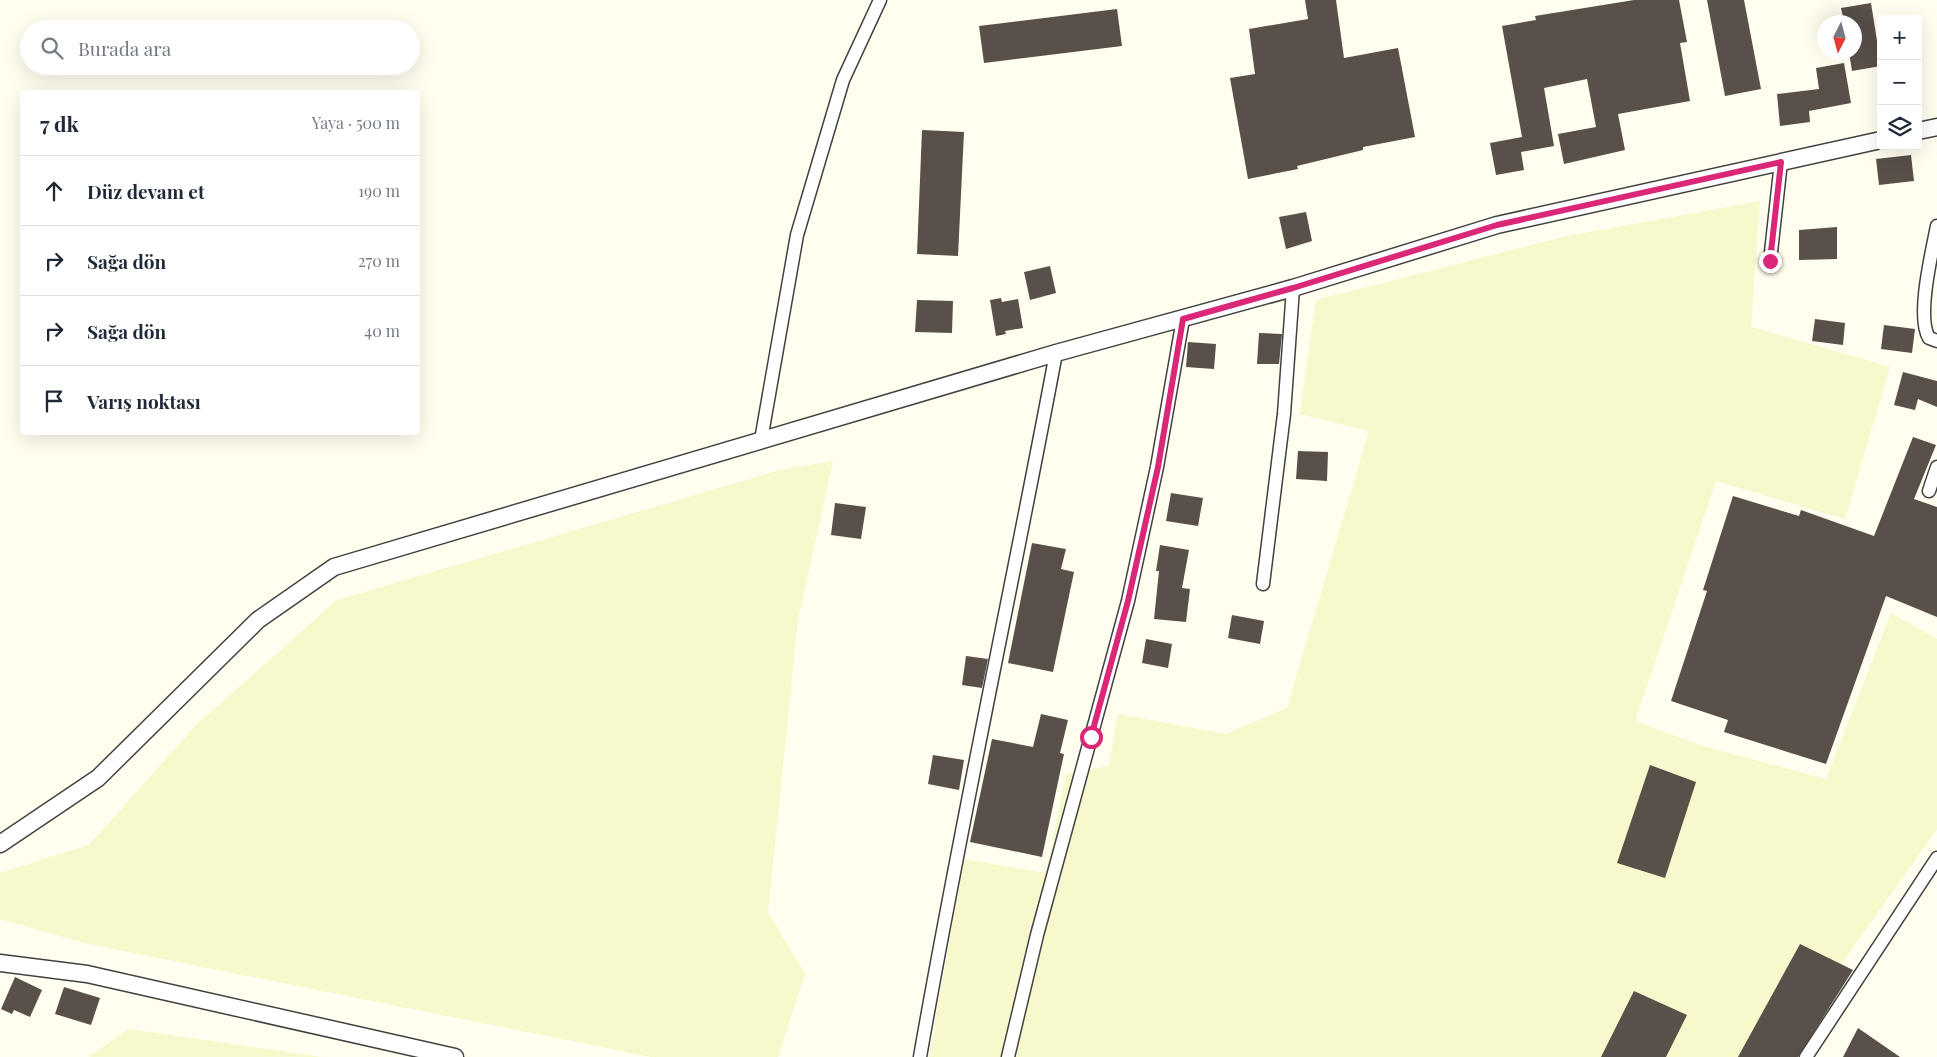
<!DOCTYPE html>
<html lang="tr">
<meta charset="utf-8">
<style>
:root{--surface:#fff;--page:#f2f2f3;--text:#1f2937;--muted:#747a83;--line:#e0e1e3}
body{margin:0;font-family:"Playfair Display",serif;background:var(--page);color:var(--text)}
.controls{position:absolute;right:15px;top:15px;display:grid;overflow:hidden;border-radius:5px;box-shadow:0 5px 20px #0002}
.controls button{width:45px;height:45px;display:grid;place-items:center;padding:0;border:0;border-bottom:1px solid var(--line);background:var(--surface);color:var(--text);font:25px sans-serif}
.compass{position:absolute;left:1817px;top:15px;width:45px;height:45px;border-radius:50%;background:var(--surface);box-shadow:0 5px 20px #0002;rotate:186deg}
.stop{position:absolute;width:15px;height:15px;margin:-11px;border:4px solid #db2777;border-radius:50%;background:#fff}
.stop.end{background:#db2777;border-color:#fff;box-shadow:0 1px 5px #0008}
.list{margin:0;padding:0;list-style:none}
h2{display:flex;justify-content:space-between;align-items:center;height:65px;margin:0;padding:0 20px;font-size:21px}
h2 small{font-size:16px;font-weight:400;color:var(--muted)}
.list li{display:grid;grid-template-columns:32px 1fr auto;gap:15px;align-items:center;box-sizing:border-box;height:70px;padding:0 20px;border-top:1px solid var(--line)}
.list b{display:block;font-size:19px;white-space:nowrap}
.list em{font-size:16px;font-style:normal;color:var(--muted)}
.icon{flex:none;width:28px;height:28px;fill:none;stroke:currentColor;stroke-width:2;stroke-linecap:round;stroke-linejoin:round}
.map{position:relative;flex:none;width:1937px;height:1057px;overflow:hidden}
.search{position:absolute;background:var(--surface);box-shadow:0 5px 20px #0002;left:20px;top:20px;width:400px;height:55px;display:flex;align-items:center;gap:12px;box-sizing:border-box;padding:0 18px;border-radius:28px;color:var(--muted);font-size:19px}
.panel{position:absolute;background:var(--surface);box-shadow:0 5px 20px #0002;left:20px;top:90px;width:400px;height:345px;border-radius:5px}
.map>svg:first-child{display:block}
.farmland{fill:#f7f8cb}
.building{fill:#585049}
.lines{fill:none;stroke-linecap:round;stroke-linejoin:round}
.minor-casing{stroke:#414141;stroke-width:15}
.tertiary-casing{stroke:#414141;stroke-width:19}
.minor{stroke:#fff;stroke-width:12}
.tertiary{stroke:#fff;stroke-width:16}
.route{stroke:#db2777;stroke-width:6}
</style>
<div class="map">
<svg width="1937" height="1057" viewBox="0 0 1937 1057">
<rect width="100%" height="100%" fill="#fffeef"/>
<path class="farmland" d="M1760 201 1751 327 1890 367 1845 519 1716 481 1635 721 1702 746 1826 779 1891 613 1937 639V829L1801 1021 1778 1057H929L964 859 1046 873 1066 774 1109 766 1118 714 1226 734 1287 708 1369 431 1300 414 1316 300 1567 236Z
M833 461 798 620 768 912 805 974 778 1057H651L88 944 0 919V873L89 845 195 726 337 600 784 469Z
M128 1029 322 1057H89Z"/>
<path class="building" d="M1305 0H1336L1344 58 1398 48 1415 137 1363 147V150L1297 166 1298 169 1248 179 1230 78 1255 74 1249 29 1308 19Z
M1634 0H1679L1687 42 1680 43 1690 101 1618 114 1625 150 1564 164 1558 134 1596 127 1587 79 1544 88 1554 146 1521 152 1524 170 1496 175 1490 143 1522 137 1502 26 1536 20 1535 16Z
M1707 0H1744L1761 89 1725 96Z
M1871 3 1881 66 1852 71 1849 52H1854V22H1844L1841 8Z
M1117 9 1122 46 984 63 979 26Z
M1844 63 1851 103 1809 111 1810 122 1780 126 1777 94 1819 89 1816 68Z
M922 130 964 132 958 256 917 254Z
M1911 155 1914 181 1879 185 1876 159Z
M1306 212 1312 241 1286 249 1279 217Z
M1837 227V259L1799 260V230Z
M1050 266 1056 293 1030 300 1024 272Z
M1001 298 1002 302 1018 299 1023 328 1005 331 1006 334 996 336 990 300Z
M917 300 953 301 952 333 915 332Z
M1815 319 1845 323 1843 345 1812 341Z
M1884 325 1915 329 1912 353 1881 349Z
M1259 333 1282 334 1279 364H1257Z
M1188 342 1216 344 1214 369 1186 367Z
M1903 372 1937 381V407L1918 399 1915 410 1894 405Z
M1913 437 1936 445 1914 499 1937 507V617L1886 596 1826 764 1724 732 1728 720 1671 701 1707 591 1703 590 1733 496 1799 516 1801 510 1874 536Z
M1298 451 1328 452 1327 481 1296 479Z
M1171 493 1203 498 1198 526 1166 521Z
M835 503 866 507 861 539 831 535Z
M1032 543 1066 549 1061 569 1074 572 1053 672 1008 663Z
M1160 545 1189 550 1182 588 1190 589 1186 622 1154 619 1159 571H1156Z
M1232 615 1264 621 1260 644 1228 638Z
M1146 639 1172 644 1168 668 1142 663Z
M966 656 988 659 982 688 962 685Z
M1041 714 1068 720 1060 753 1064 754 1042 857 970 842 992 739 1033 747Z
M933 755 964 760 959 790 928 784Z
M1650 765 1696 782 1665 878 1617 863Z
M1800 944 1853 970 1798 1057H1738Z
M15 977 42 990 30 1017 14 1010 12 1014 1 1009Z
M64 987 100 998 91 1025 55 1014Z
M1634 991 1687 1015 1666 1057H1601Z
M1858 1028 1900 1057H1843Z"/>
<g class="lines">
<g class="minor-casing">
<path id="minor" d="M1937 226C1932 252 1916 317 1929 338L1937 341
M1770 261 1781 162
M761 440 797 235 843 80 880 0
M1929 491 1937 467
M1263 584 1284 414 1293 288
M920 1057C961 821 1012 588 1056 353
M1008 1057 1037 935 1128 601 1157 467 1183 319
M1806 1057 1937 858"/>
</g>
<g class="tertiary-casing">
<path id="tertiary" d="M1918 131 1937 127
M0 844 98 778 258 620 334 567 1056 353 1293 288 1497 225 1881 140
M0 963 87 974 455 1057"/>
</g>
<use href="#minor" class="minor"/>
<use href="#tertiary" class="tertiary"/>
</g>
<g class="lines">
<path class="route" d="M1091 737 1128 601 1158 467 1183 319 1293 288 1497 225 1781 162 1770 261"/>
</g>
</svg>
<div class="controls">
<button>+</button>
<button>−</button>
<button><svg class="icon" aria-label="layers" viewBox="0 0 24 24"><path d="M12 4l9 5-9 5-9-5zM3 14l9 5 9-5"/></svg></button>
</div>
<svg class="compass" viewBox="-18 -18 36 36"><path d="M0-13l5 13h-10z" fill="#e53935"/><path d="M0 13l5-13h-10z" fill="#747a83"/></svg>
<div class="stop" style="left:1091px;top:737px"></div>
<div class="stop end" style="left:1770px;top:261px"></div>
<div class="search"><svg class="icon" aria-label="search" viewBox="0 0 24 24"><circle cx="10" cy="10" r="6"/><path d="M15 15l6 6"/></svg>Burada ara</div>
<section class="panel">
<h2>7 dk<small>Yaya · 500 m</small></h2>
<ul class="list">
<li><svg class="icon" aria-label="ahead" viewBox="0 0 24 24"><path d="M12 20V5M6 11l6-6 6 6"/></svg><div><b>Düz devam et</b></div><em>190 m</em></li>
<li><svg class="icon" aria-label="right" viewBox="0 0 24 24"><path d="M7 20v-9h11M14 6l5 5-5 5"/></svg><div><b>Sağa dön</b></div><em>270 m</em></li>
<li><svg class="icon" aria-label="right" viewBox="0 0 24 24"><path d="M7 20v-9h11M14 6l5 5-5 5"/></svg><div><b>Sağa dön</b></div><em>40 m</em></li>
<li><svg class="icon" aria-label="arrive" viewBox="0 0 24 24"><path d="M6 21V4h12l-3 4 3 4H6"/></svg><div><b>Varış noktası</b></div></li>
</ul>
</section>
</div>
